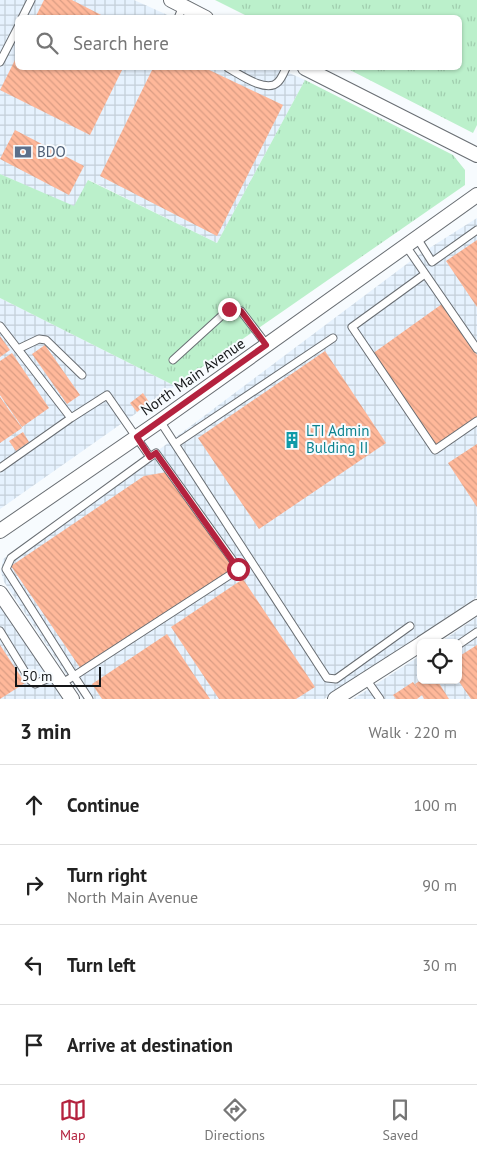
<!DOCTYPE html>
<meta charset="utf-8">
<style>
:root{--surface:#fff;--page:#f2f2f2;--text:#222;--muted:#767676;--line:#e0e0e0;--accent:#b4223e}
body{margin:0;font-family:"PT Sans",sans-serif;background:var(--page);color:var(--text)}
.controls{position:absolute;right:15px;bottom:15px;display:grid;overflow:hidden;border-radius:8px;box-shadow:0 1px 4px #0004}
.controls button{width:45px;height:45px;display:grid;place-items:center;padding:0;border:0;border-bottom:1px solid var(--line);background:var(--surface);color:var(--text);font:25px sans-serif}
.scale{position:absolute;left:15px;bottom:12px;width:86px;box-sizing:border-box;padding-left:5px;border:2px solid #131517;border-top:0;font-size:14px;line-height:18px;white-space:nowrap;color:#131517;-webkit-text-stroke:4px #f7fbfe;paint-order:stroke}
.stop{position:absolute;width:15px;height:15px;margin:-11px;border:4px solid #b4223e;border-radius:50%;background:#fff}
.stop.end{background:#b4223e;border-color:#fff;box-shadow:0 1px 5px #0008}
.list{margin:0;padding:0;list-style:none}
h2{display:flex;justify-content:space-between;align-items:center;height:65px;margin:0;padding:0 20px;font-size:21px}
h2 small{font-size:16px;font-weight:400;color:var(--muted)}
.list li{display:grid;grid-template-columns:32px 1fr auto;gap:15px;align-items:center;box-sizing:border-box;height:80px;padding:0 20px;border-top:1px solid var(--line)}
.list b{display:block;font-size:19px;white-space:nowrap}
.list p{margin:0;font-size:16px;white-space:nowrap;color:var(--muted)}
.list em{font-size:16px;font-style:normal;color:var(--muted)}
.icon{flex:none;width:28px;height:28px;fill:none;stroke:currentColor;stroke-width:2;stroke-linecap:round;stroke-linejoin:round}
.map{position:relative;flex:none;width:477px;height:699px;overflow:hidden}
.search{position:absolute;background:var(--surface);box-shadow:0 1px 4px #0004;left:15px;right:15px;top:15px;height:55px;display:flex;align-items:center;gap:12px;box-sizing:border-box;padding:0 18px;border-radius:8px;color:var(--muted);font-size:19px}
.sheet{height:385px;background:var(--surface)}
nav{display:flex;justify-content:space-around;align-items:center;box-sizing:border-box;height:70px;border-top:1px solid var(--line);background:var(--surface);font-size:14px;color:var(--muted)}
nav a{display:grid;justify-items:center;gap:2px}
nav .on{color:var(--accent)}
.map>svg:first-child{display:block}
.industrial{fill:url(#industrial-grid)}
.grass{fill:url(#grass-tufts)}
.building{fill:url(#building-back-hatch)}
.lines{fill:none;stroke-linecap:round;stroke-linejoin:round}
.service-casing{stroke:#696e73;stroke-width:9}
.minor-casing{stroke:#696e73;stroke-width:16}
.service{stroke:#fff;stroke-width:7}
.minor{stroke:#fff;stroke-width:14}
.route{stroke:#b4223e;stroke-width:6}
.labels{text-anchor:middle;stroke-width:4;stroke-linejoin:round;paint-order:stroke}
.service-label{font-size:15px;fill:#4e5e75;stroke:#f7fbfe;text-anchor:start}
.street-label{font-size:15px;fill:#131517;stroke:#f7fbfe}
.culture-label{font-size:15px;fill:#0d838f;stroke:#f7fbfe;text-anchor:start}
</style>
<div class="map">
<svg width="477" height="699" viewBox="0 0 477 699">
<defs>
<pattern id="industrial-grid" width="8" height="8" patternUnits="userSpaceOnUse" patternTransform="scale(1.25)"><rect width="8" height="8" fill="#e6f2fe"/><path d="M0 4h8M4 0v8" fill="none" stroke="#c4cfd9"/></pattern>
<pattern id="grass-tufts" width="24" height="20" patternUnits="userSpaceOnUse" patternTransform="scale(1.25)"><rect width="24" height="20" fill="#bbf0cb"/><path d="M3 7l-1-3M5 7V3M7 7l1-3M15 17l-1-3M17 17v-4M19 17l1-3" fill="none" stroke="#a0cdae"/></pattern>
<pattern id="building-back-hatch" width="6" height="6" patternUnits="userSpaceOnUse" patternTransform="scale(1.25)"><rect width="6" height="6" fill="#ffb89a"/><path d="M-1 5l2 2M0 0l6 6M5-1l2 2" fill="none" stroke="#da9d84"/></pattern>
</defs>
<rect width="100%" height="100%" fill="#f7fbfe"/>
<path class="industrial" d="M0 0H134L172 17 18 18V68H278L305 80 217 243 89 180 74 207 0 174Z
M477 218V597L324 699H83L4 582 1 572 3 559 164 446 420 254Z
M0 298 175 386 0 509Z
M0 600 68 699H0Z
M477 617V699H353L421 655V680H458V643H439Z"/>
<path class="grass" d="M215 0H477V125L473 133 346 68H460V18L249 17Z
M305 80 453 155 465 170V185L175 386 0 298V174L74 206 88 180 217 243Z"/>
<path class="building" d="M44 0H72L107 18H35Z
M18 54V68H123L90 135 0 90Z
M153 68H205L283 105 217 236 100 176Z
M15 130 84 166 69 195 0 159Z
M477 240V307L446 261Z
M442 304 477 355V418L436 447 372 354Z
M0 336 10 350 0 357Z
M45 345 80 395 67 404 32 354Z
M325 351 386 443 259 529 198 438Z
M12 353 49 408 22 427 0 395V361Z
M143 393 149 402 137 412 130 403Z
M0 397 22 428 0 443Z
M23 432 29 442 16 451 9 441Z
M477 444V507L448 463Z
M167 472 235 568 81 669 11 566 144 476Z
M243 579 315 687 296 699H219L171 627Z
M167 634 210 699H102L92 684Z
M0 645 25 683 0 699Z
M477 645V699H471L458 680V657Z
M421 680H437L449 699H424L422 695 417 699H396L393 695 413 682 418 689 415 684Z"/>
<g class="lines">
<g class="service-casing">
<path id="service" d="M22 18 31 0
M178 18 183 6
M0 62 18 27
M228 68C239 74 267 94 278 82 282 78 284 72 286 68
M417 238 432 262 477 230
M406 246 477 349
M425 274 352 327 435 450 477 421
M0 326 71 418
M18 349 39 339 46 340 82 375
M173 360 229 309 241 311 267 345
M160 421 327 678 336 679 410 626
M175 444 333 338
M0 468 71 418 107 395 150 457 11 558 6 569 74 676 62 683
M0 631 30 680 35 684 56 675
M458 645 477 632
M366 679 380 699
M89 699 74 676 239 569 156 453 150 457"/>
</g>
<g class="minor-casing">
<path id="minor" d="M171 0 206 18
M305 68 477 155
M0 531 160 421 477 195
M0 593 72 699
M422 643 477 607
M335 699 421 644"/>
</g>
<use href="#service" class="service"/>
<use href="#minor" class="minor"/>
</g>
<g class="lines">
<path class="route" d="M229 309 241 311 266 345 137 437 150 457 156 453 238 569"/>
</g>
<defs>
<g id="bank-bare" transform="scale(1.35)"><path d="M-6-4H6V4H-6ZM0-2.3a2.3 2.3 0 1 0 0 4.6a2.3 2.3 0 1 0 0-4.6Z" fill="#5c6f8a" stroke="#f7fbfe" stroke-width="2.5" paint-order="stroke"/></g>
<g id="building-bare" transform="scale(1.35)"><path d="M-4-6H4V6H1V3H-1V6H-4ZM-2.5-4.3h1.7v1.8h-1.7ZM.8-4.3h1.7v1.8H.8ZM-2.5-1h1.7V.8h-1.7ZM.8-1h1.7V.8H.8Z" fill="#0f9aa8" stroke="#f7fbfe" stroke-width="2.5" paint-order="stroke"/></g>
</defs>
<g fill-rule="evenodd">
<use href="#bank-bare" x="23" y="152"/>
<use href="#building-bare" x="292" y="440"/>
</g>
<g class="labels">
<g class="service-label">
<text x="37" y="157">BDO</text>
</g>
<g class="street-label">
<text transform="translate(193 377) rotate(-35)" y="5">North Main Avenue</text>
</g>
<g class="culture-label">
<text x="306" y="436">LTI Admin<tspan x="306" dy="17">Bulding II</tspan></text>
</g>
</g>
</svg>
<div class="controls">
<button><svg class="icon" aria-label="locate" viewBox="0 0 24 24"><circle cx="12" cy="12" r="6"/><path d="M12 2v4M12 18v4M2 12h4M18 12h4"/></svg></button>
</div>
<div class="scale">50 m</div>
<div class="stop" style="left:238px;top:569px"></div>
<div class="stop end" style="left:229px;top:309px"></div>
<div class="search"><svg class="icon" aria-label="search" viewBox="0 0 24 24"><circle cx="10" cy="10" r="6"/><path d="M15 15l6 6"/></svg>Search here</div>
</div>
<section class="sheet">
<h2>3 min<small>Walk · 220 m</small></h2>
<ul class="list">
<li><svg class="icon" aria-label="ahead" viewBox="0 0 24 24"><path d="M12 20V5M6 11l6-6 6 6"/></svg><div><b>Continue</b></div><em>100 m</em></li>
<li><svg class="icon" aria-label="right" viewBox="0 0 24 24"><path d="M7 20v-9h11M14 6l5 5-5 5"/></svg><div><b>Turn right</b><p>North Main Avenue</p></div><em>90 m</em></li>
<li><svg class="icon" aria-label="left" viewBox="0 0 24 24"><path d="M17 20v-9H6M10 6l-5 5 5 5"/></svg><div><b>Turn left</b></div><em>30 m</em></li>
<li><svg class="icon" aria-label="arrive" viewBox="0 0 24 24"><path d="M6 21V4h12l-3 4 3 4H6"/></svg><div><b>Arrive at destination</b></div></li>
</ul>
</section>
<nav>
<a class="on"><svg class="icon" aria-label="map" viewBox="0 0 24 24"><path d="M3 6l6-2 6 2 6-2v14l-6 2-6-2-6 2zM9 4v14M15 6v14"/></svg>Map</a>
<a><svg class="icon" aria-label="directions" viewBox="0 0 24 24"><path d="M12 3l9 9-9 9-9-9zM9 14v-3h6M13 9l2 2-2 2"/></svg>Directions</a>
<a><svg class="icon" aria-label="saved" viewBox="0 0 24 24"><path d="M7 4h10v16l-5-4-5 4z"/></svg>Saved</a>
</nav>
